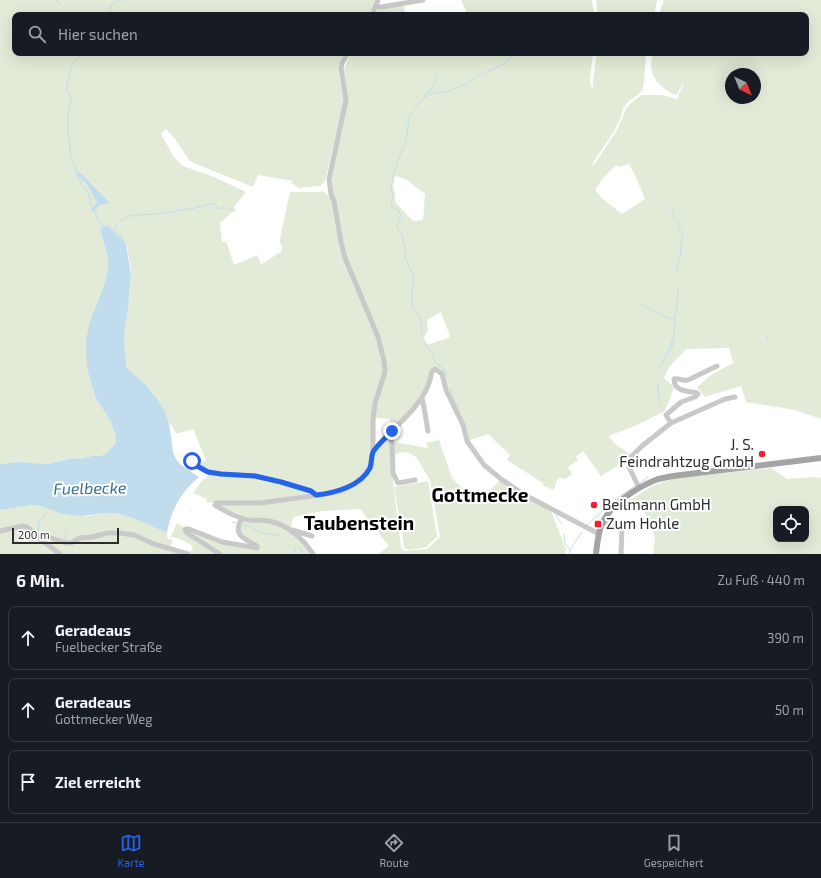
<!DOCTYPE html>
<html lang="de">
<meta charset="utf-8">
<style>
:root{--surface:#171b24;--page:#242831;--text:#f1f3f6;--muted:#9ea1a6;--line:#363941;--accent:#2563eb}
body{margin:0;font-family:"Exo 2",sans-serif;background:var(--page);color:var(--text)}
.controls{position:absolute;right:12px;bottom:12px;display:grid;overflow:hidden;border-radius:8px;box-shadow:0 4px 16px #0002}
.controls button{width:36px;height:36px;display:grid;place-items:center;padding:0;border:0;border-bottom:1px solid var(--line);background:var(--surface);color:var(--text);font:20px sans-serif}
.compass{position:absolute;left:725px;top:68px;width:36px;height:36px;border-radius:50%;background:var(--surface);box-shadow:0 4px 16px #0002;rotate:137deg}
.scale{position:absolute;left:12px;bottom:10px;width:107px;box-sizing:border-box;padding-left:4px;border:2px solid #2c2c2c;border-top:0;font-size:11px;line-height:14px;white-space:nowrap;color:#2c2c2c;-webkit-text-stroke:3px #fff;paint-order:stroke}
.stop{position:absolute;width:12px;height:12px;margin:-9px;border:3px solid #2563eb;border-radius:50%;background:#fff}
.stop.end{background:#2563eb;border-color:#fff;box-shadow:0 1px 4px #0008}
.list{margin:0;padding:0;list-style:none}
h2{display:flex;justify-content:space-between;align-items:center;height:52px;margin:0;padding:0 16px;font-size:17px}
h2 small{font-size:13px;font-weight:400;color:var(--muted)}
.list li{display:grid;grid-template-columns:26px 1fr auto;gap:12px;align-items:center;box-sizing:border-box;height:64px;margin:0 8px 8px;padding:0 8px;border:1px solid var(--line);border-radius:8px}
.list b{display:block;font-size:15px;white-space:nowrap}
.list p{margin:0;font-size:13px;white-space:nowrap;color:var(--muted)}
.list em{font-size:13px;font-style:normal;color:var(--muted)}
.icon{flex:none;width:22px;height:22px;fill:none;stroke:currentColor;stroke-width:2;stroke-linecap:round;stroke-linejoin:round}
.map{position:relative;flex:none;width:821px;height:554px;overflow:hidden}
.search{position:absolute;background:var(--surface);box-shadow:0 4px 16px #0002;left:12px;right:12px;top:12px;height:44px;display:flex;align-items:center;gap:10px;box-sizing:border-box;padding:0 14px;border-radius:8px;color:var(--muted);font-size:15px}
.sheet{height:268px;background:var(--surface)}
nav{display:flex;justify-content:space-around;align-items:center;box-sizing:border-box;height:56px;border-top:1px solid var(--line);background:var(--surface);font-size:11px;color:var(--muted)}
nav a{display:grid;justify-items:center;gap:2px}
nav .on{color:var(--accent)}
.map>svg:first-child{display:block}
.green{fill:#e2ebd7;fill-rule:evenodd}
.water{fill:#c1dded}
.lines{fill:none;stroke-linecap:round;stroke-linejoin:round}
.stream{stroke:#c1dded;stroke-width:1}
.canal{stroke:#c1dded;stroke-width:3.5}
.minor{stroke:#c9c9c9;stroke-width:5}
.major{stroke:#a4a4a4;stroke-width:6}
.route{stroke:#2563eb;stroke-width:5}
.poi-dot{fill:#f21e31;stroke:#fff;stroke-width:1.5}
.labels{text-anchor:middle;stroke-width:4;stroke-linejoin:round;paint-order:stroke}
.poi-label{font-size:15px;fill:#2c2c2c;stroke:#fff;text-anchor:start}
.water-label{font-size:16px;font-style:italic;fill:#356f92;stroke:#fff}
.district-label{font-size:19px;font-weight:bold;fill:#000;stroke:#fff}
</style>
<div class="map">
<svg width="821" height="554" viewBox="0 0 821 554">
<rect width="100%" height="100%" fill="#fff"/>
<path class="green" d="M0 0H376L369 15H15V53H345C343 56 341 59 340 61 336 72 342 90 344 101L325 181 320 186 299 188 291 183 293 181 258 175 253 187 196 164 189 160 175 139 166 129 161 134 174 157 183 166 214 177 246 192 234 207 236 210 231 213H227L230 214 220 223 222 242 226 241 234 265 257 255 261 264H262L282 251 281 248 283 247 280 243V239L290 192H322L326 193 328 196 333 194 331 173 347 94 346 83 343 74 345 67 351 53H593L590 80 591 87H593V79L597 53H646L644 83 642 90 639 94 629 101 623 108 620 119 614 131 591 166 595 164 609 142 616 132 626 109 632 102 642 95H663L675 99H677L682 87 684 80 681 87 676 95C663 89 653 82 651 66 651 62 652 57 653 53H806V15H659L664 0H821V419L795 410 746 402 741 386 705 397 697 387 711 375 733 363 729 348 686 349 669 367 664 378 674 387 665 411 637 425 609 436 615 444 630 454 625 461 601 476 583 451 576 456 578 460 568 467 572 474 565 479 560 478 557 480 554 490 542 485 543 483 507 460 510 455 488 434 468 441 450 393 436 368 416 404 390 431V419L375 418 370 466 356 481 342 488 326 492 261 502 216 501 212 503 206 502 207 499 193 493 203 479H206L210 471 206 470 199 464 206 460 193 429 179 433H176C166 417 159 400 147 386 140 379 128 374 126 364 121 342 127 314 130 291 130 286 131 281 131 276 131 266 128 256 127 246L126 243 103 227 100 230 108 257V269L105 282 90 321 88 372 96 399 110 420 115 434 116 440 115 444 106 455 100 456H92L80 459 73 458 48 464 18 462 0 464ZM731 74H755V98H731ZM629 164 635 175 645 199 622 214 603 199 595 190 602 179 616 165 620 167ZM395 176 407 180 425 194 423 220 414 221 412 220 395 202V194L393 186ZM441 312 450 336 448 338 427 345 424 337 428 330 427 320Z
M461 0H592L594 15H464L466 11Z
M596 0H657L654 15H598Z
M403 4 406 15H373L378 9Z
M388 438 389 439 393 476V483L401 548 404 551 427 549 440 537 430 480 416 457 410 453 402 452 398 453 396 455 394 453V442L428 448 426 443 439 440 452 478 478 504 500 480 551 511 566 550 565 554H378L389 546 360 509 322 511 293 517 291 527 272 520 249 518 219 506 220 504H261L350 488 372 467 374 460 375 452Z
M771 468 787 479 816 477 821 478V554H653L655 538 645 513 642 505 628 502 625 503 652 486 676 478ZM776 509H806V539H776Z
M428 481 437 537 426 547 409 550 404 547 403 540 394 487Z
M32 505C48 506 64 514 81 516 91 517 103 512 115 513 134 515 150 526 167 533L168 539H171L173 542 169 547 182 554H0V510Z
M243 521 275 523 294 534 311 554H190L193 546C186 542 179 538 171 537V536L177 523 190 531 256 549 244 537 239 529Z"/>
<path class="water" d="M88 181 110 203 98 205 87 184 86 182Z
M107 225 109 226 126 243 131 276 128 308 125 328 124 342 126 365 128 369 146 385 157 399 164 410 169 422 173 452 176 459 181 465 199 477C181 492 171 510 167 533L133 518 116 513H106L82 516 69 515 60 513 40 506 32 505 0 510V464L18 462 48 464 73 458 80 459 92 456H100L106 454 115 444 116 440 115 434 110 420 96 399 88 372 86 355V339L90 321 105 282 108 269V257L100 230 103 227Z"/>
<g class="lines">
<path class="stream" d="M55 0 61 4
M70 14 72 15
M109 15C109 9 111 5 115 1H121V0
M82 53 72 65 66 90 71 96V98L68 111V134L70 141V153L80 181 88 193 93 209 96 214 98 220 104 226
M425 97 427 92 431 90 438 76
M668 206 673 211 674 218 679 221 678 225 683 237 681 245 680 258 676 271
M229 208 232 210
M176 211 191 209 214 203 218 209 225 207
M120 221 130 216 173 212
M117 223C112 233 122 232 123 240
M641 303 645 307 660 313
M662 315 675 320
M422 333 421 321 419 315 412 307V289L414 279 405 256 406 250 402 236 401 232 398 229 397 225 401 216C400 212 398 209 393 208L391 205 393 194 391 192 393 175 398 160 405 144 409 124 407 120 420 102 425 97 437 92H444L467 84 475 77 504 64 517 53
M767 336V340
M425 342 432 354 435 362 438 365 442 367 447 376
M668 353 671 350 674 342
M661 366 673 339 677 303 678 287
M658 382V390L660 405
M451 388 454 400 459 408
M638 484 643 481 648 477
M191 510 192 511
M556 515 561 523
M232 522 236 523
M242 524C249 526 255 530 261 532 268 535 275 533 281 537
M587 525 612 502 636 485
M66 530 65 538 67 541
M38 532 39 522 46 513
M564 534 565 544 570 549
M300 547 304 554
M294 554 295 549 294 547
M570 554V550L582 532"/>
<path class="canal" d="M78 175H80L87 182
M93 210 98 204"/>
<path class="minor" d="M376 7H381L423 0
M372 15 378 0
M422 398 423 402 428 431
M671 423 666 415 681 402 695 397 698 394 697 393C688 391 674 392 674 379 678 378 683 381 688 380L717 366
M390 434 392 444 393 473 398 483 415 480
M373 451C380 444 386 437 393 430 406 417 420 404 428 386 430 381 431 376 432 371L435 369 442 374 446 390 463 425 467 441 484 465 501 479 523 494 599 534
M192 461 197 466 208 472 221 474 255 476 281 482 311 491 316 495
M639 488 629 467V459L642 446 671 423 725 399 735 397
M603 522 622 529 621 554
M292 530 312 536
M0 531 22 526 27 527 36 534 39 536 48 537 66 543H71L80 538 92 537 108 533H120L134 535 154 544 188 554
M39 536 41 540 60 554
M220 554 187 533 185 530 186 529H189L222 542 257 548V546C243 538 232 535 242 518
M313 554C303 539 291 527 273 522 265 519 257 521 249 520 240 519 222 510 215 505L216 503H260L327 494 340 491 351 486 362 478 370 467 373 451V420L375 403 384 375 385 370 384 361 378 337 358 289 345 258 341 242 334 201 331 194 329 179 346 100 341 69 342 63 348 53"/>
<path class="major" d="M596 554C597 545 598 535 601 526 609 505 637 487 658 479 663 478 668 477 673 476L821 458"/>
</g>
<g class="lines">
<path class="route" d="M192 461 197 466 208 472 221 474 255 476 281 482 311 491 316 495C335 493 361 486 370 468 372 463 371 457 373 452 375 448 387 436 392 431"/>
</g>
<g class="poi-dot">
<circle cx="762" cy="454" r="4"/>
<circle cx="594" cy="505" r="4"/>
<rect x="594" y="520" width="8" height="8" rx="2"/>
</g>
<g class="labels">
<g class="poi-label">
<text x="754" y="450" text-anchor="end">J. S.<tspan x="754" dy="17">Feindrahtzug GmbH</tspan></text>
<text x="602" y="510">Beilmann GmbH</text>
<text x="606" y="529">Zum Hohle</text>
</g>
<g class="water-label">
<text transform="translate(90 488) rotate(-1)" y="6">Fuelbecke</text>
</g>
<g class="district-label">
<text x="480" y="502">Gottmecke</text>
<text x="359" y="530">Taubenstein</text>
</g>
</g>
</svg>
<div class="controls">
<button><svg class="icon" aria-label="locate" viewBox="0 0 24 24"><circle cx="12" cy="12" r="6"/><path d="M12 2v4M12 18v4M2 12h4M18 12h4"/></svg></button>
</div>
<svg class="compass" viewBox="-18 -18 36 36"><path d="M0-13l5 13h-10z" fill="#e53935"/><path d="M0 13l5-13h-10z" fill="#9ea1a6"/></svg>
<div class="scale">200 m</div>
<div class="stop" style="left:192px;top:461px"></div>
<div class="stop end" style="left:392px;top:431px"></div>
<div class="search"><svg class="icon" aria-label="search" viewBox="0 0 24 24"><circle cx="10" cy="10" r="6"/><path d="M15 15l6 6"/></svg>Hier suchen</div>
</div>
<section class="sheet">
<h2>6 Min.<small>Zu Fuß · 440 m</small></h2>
<ul class="list">
<li><svg class="icon" aria-label="ahead" viewBox="0 0 24 24"><path d="M12 20V5M6 11l6-6 6 6"/></svg><div><b>Geradeaus</b><p>Fuelbecker Straße</p></div><em>390 m</em></li>
<li><svg class="icon" aria-label="ahead" viewBox="0 0 24 24"><path d="M12 20V5M6 11l6-6 6 6"/></svg><div><b>Geradeaus</b><p>Gottmecker Weg</p></div><em>50 m</em></li>
<li><svg class="icon" aria-label="arrive" viewBox="0 0 24 24"><path d="M6 21V4h12l-3 4 3 4H6"/></svg><div><b>Ziel erreicht</b></div></li>
</ul>
</section>
<nav>
<a class="on"><svg class="icon" aria-label="map" viewBox="0 0 24 24"><path d="M3 6l6-2 6 2 6-2v14l-6 2-6-2-6 2zM9 4v14M15 6v14"/></svg>Karte</a>
<a><svg class="icon" aria-label="directions" viewBox="0 0 24 24"><path d="M12 3l9 9-9 9-9-9zM9 14v-3h6M13 9l2 2-2 2"/></svg>Route</a>
<a><svg class="icon" aria-label="saved" viewBox="0 0 24 24"><path d="M7 4h10v16l-5-4-5 4z"/></svg>Gespeichert</a>
</nav>
